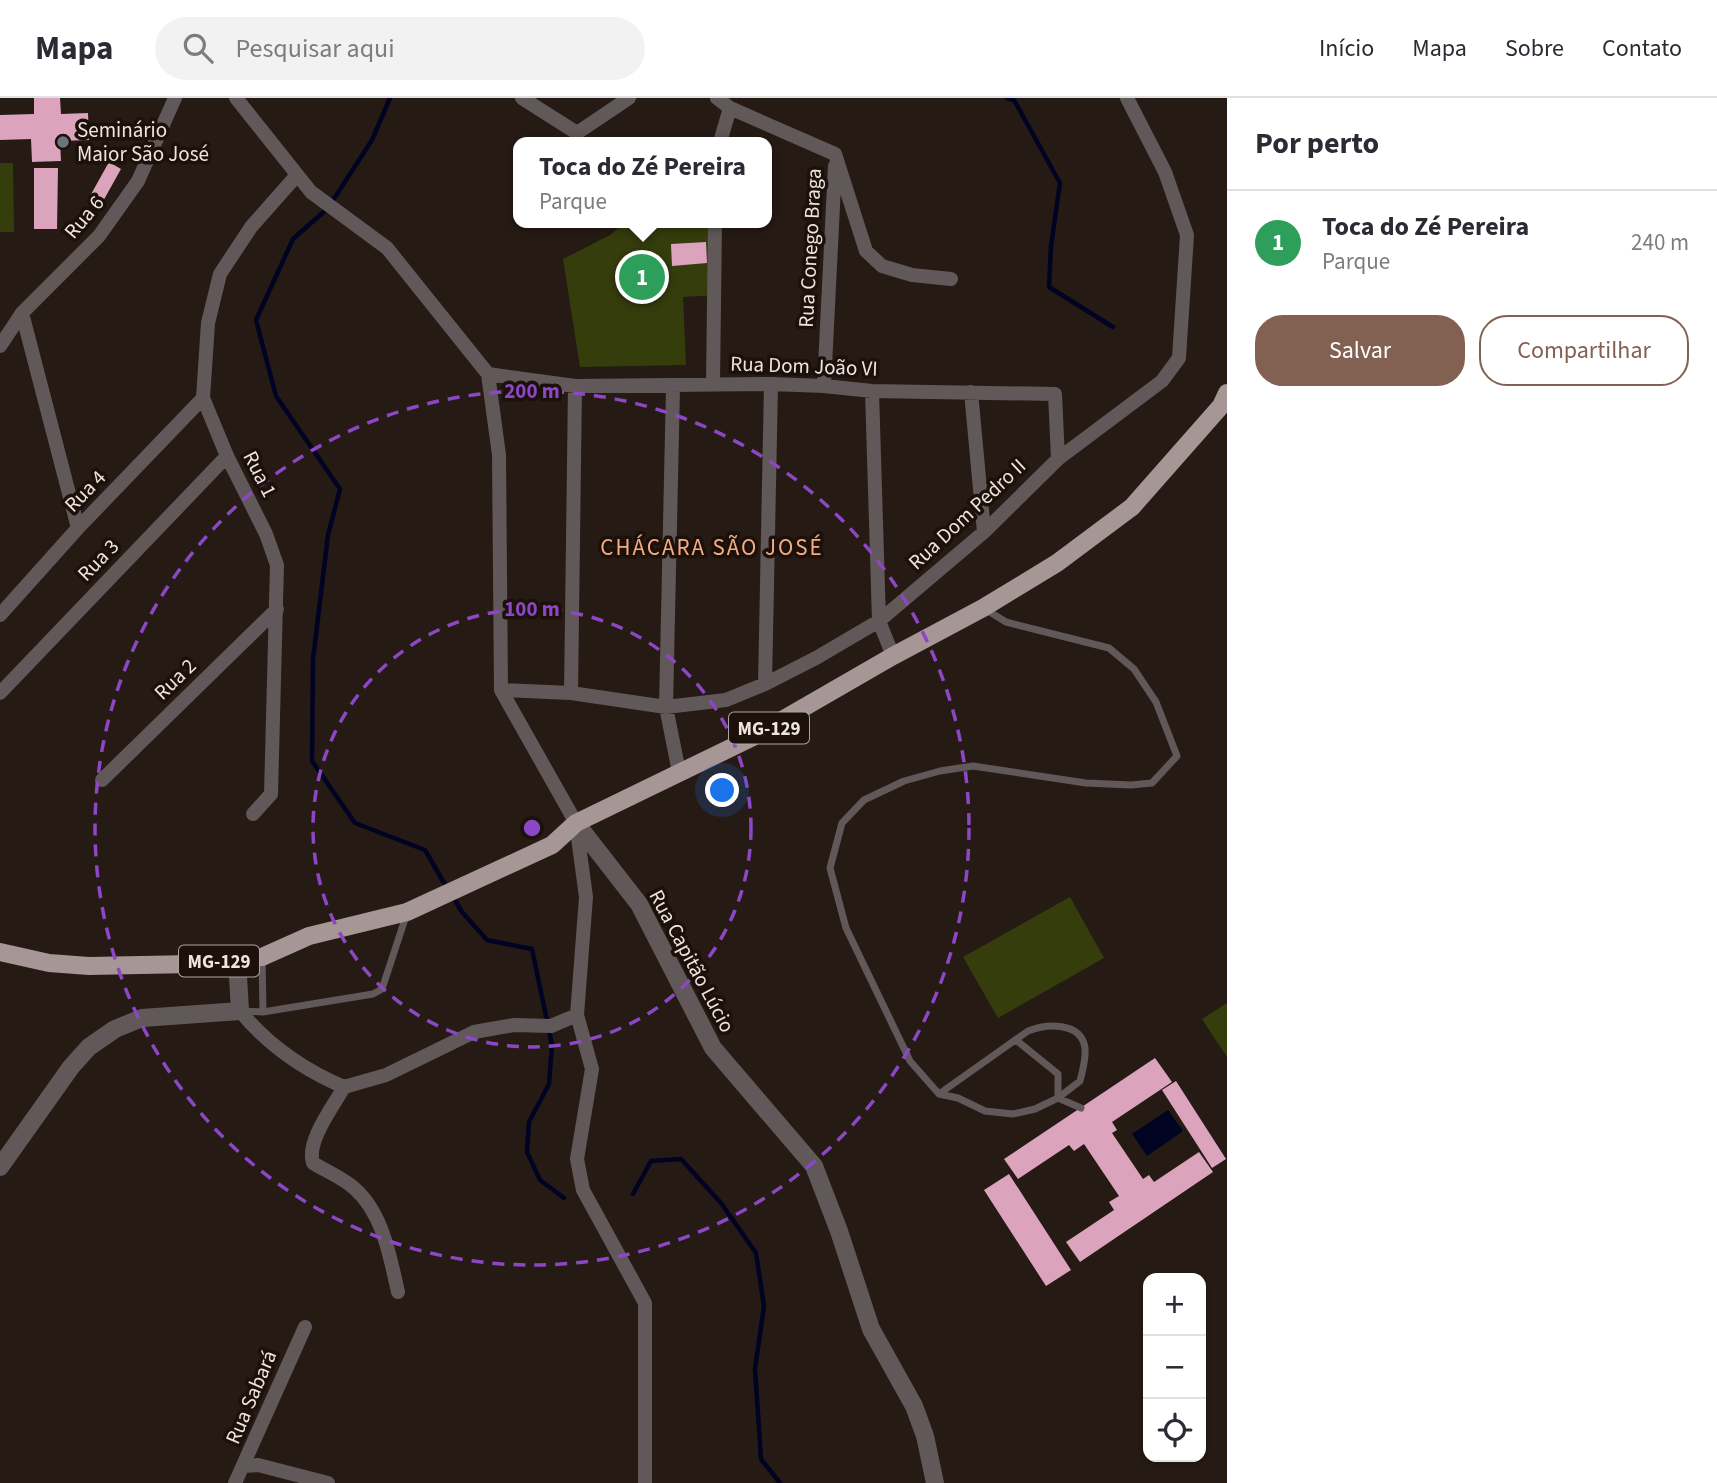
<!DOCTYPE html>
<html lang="pt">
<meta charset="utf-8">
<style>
:root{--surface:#fff;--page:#f2f2f3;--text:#2b2b33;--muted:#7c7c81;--line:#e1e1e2;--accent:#836152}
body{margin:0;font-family:"Source Sans 3",sans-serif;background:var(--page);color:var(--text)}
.controls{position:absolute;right:21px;bottom:21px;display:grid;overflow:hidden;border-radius:14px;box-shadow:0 2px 5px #0004}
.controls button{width:63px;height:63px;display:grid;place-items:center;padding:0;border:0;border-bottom:2px solid var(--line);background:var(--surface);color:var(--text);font:35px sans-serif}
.you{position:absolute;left:723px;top:693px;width:24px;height:24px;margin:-18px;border:5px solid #fff;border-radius:50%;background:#1a73e8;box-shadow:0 0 0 10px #1a73e833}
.badge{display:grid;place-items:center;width:46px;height:46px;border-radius:50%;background:var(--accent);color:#fff;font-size:23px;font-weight:700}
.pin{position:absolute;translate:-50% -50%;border:4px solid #fff;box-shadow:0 2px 7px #0006}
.popup{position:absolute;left:513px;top:39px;width:259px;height:91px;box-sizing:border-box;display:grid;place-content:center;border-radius:14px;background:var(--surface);filter:drop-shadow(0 2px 5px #0005);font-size:23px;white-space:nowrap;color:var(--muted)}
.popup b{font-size:26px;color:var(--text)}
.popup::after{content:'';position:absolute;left:50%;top:100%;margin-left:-14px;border:14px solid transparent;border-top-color:var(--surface)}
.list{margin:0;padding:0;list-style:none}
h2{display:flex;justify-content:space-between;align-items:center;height:91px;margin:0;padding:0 28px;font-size:30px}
h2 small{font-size:23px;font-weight:400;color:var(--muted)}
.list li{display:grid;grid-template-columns:46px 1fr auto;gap:21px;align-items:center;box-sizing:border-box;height:105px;padding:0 28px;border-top:2px solid var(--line)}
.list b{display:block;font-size:26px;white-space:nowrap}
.list p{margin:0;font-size:23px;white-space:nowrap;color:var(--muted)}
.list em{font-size:23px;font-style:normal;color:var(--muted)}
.actions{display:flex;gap:14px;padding:21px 28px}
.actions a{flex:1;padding:16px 0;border:2px solid var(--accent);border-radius:28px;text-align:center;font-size:24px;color:var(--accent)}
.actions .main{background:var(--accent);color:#fff}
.icon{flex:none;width:38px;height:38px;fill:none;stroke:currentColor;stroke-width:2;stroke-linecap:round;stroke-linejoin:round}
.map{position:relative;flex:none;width:1227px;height:1385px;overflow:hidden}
header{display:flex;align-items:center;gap:42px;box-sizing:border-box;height:98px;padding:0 35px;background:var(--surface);border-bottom:2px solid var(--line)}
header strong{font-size:33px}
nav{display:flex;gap:38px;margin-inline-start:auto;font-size:24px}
.search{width:490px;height:63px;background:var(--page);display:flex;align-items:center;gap:18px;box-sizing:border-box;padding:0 24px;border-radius:38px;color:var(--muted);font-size:26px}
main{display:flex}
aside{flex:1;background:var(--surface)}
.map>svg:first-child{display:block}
.green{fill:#353d0d}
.water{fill:#000321}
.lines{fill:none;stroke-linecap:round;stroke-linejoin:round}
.stream{stroke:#000321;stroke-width:4.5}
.building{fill:#dba4bc}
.service{stroke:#615959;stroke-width:7}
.minor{stroke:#615959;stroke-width:14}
.tertiary{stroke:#615959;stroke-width:18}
.primary{stroke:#a69695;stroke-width:18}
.ring{fill:none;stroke:#8c47c4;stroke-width:3.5;stroke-dasharray:12 9}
.worship-dot{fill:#6b7280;stroke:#1c100b;stroke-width:2.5}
.labels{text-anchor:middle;stroke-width:7;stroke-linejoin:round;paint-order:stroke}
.shield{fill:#1c100b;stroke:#aea49f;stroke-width:2}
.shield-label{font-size:19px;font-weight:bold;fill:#ede3df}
.poi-label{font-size:21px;fill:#ede3df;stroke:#1c100b;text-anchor:start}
.street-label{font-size:21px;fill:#ede3df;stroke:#1c100b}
.neighbourhood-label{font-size:23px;letter-spacing:2px;fill:#f3ac84;stroke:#1c100b}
.centre{fill:#8c47c4;stroke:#1c100b;stroke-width:3.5}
.ring-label{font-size:21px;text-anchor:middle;font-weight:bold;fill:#8c47c4;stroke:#1c100b;stroke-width:7;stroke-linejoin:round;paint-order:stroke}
</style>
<header>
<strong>Mapa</strong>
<div class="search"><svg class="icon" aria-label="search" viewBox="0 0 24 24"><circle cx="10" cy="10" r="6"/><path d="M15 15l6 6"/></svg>Pesquisar aqui</div>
<nav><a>Início</a><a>Mapa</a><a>Sobre</a><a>Contato</a></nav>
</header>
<main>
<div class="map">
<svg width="1227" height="1385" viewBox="0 0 1227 1385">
<rect width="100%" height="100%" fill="#261a14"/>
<path class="green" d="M0 65H13L14 134H0Z
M624 125H720L718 197 683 199 686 267 580 269 563 161 610 137Z
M1070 799 1104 860 998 920 963 859Z
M1227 905V959L1202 921Z"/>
<path class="water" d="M1168 1012 1183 1033 1147 1058 1132 1036Z"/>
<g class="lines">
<path class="stream" d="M390 0 372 42 328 110 293 141 256 222 276 298 340 391 328 437 313 561 312 663 355 725 425 752 447 790
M1007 0 1014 2 1060 85 1051 148 1049 189 1113 229
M452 797 462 814 487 842 532 851 552 947 549 986 529 1024 527 1054 540 1082 564 1100
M633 1096 651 1063 681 1061 721 1105 756 1155 764 1208 755 1271 761 1361 780 1385"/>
</g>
<path class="building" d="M34 0H60L61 16 88 15 89 42 60 43 61 63 32 64 31 41 0 42V17L34 16Z
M109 64 121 71 102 105 90 98Z
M34 70H58L57 131H34Z
M706 144 707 165 672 168 671 146Z
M1155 960 1172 984 1112 1024 1117 1032 1112 1035 1143 1081 1149 1077 1154 1084 1199 1054 1213 1074 1080 1164 1066 1144 1114 1112 1109 1104 1119 1098 1084 1046 1074 1053 1069 1047 1018 1081 1004 1061Z
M1176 983 1226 1061 1212 1070 1162 992Z
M1009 1076 1071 1172 1046 1188 984 1092Z"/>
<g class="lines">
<path class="service" d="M262 859 263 914
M243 913 263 914 373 896 382 891 406 818
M1016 942 1058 976V1000L1081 1010
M939 996 1028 933C1046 926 1081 923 1085 950 1086 961 1083 972 1080 983L1058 1000 1035 1011 1013 1016 985 1013 958 1000 939 996 910 963 846 830 830 770 842 725 864 702 904 683 940 673 973 668 1086 685 1131 687 1152 685 1177 658 1156 604 1134 571 1109 550 1006 524 985 511"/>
<path class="minor" d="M236 0 311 94 387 150 488 276 499 357 501 592 576 725 586 799 577 917 592 971 577 1061 583 1092 645 1205V1385
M522 0 577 35 629 0
M717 0 730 10 835 56 866 153 882 168 912 177 951 181
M720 44 730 10
M22 215 78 430
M0 248 22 215 99 138 138 83 175 0
M488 276 575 288 771 286 824 288 872 293 1055 296 1058 361
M713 286 715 125
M824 288 835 68
M673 289 666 609 679 674
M872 293 879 523 893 558
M971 294 984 434
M0 517 78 430 203 300
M765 586 771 286
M501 592 571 595 666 609 726 602 765 586 816 560 879 523 984 434 1058 361 1162 283 1179 260 1187 137 1165 74 1127 0
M0 595 227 358
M571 595 575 288
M102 682 277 511
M253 716 271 696 277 467 266 436 227 358 203 300 208 225 220 176 251 129 297 77
M240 913C267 946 304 972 344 989L386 977 474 934 514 927 551 928 577 917
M344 989C333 1009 306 1043 313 1065 326 1073 343 1080 354 1090 383 1115 390 1159 398 1194
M244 1368 258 1367 328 1385
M235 1385 305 1229"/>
<path class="tertiary" d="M576 725 639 806 713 950 814 1068 839 1133 871 1231 914 1308 925 1338 935 1385
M0 1069 71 969 89 949 115 931 142 920 240 913 237 861"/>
<path class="primary" d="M0 854 49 865 89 868 193 866 262 859 309 838 407 814 552 747 576 725 751 640 893 558 983 510 1057 465 1132 409 1221 308 1227 295"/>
</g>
<g class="ring">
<circle cx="532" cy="730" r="219"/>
<circle cx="532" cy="730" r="437"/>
</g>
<circle class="worship-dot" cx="63" cy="44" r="7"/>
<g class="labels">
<g class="shield">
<rect x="729" y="614.5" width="80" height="31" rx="5"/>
<rect x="179" y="847.5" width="80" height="31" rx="5"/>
</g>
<g class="shield-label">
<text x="769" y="637">MG-129</text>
<text x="219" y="870">MG-129</text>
</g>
<g class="poi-label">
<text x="77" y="39">Seminário<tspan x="77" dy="24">Maior São José</tspan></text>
</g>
<g class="street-label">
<text transform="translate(84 119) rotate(-50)" y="7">Rua 6</text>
<text transform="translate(810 150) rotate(-87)" y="7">Rua Conego Braga</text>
<text transform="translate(804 268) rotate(2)" y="7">Rua Dom João VI</text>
<text transform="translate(260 376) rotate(63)" y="7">Rua 1</text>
<text transform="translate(85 393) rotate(-46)" y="7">Rua 4</text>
<text transform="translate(967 416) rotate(-43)" y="7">Rua Dom Pedro II</text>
<text transform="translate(98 462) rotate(-46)" y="7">Rua 3</text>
<text transform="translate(175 581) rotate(-44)" y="7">Rua 2</text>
<text transform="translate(692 863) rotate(62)" y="7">Rua Capitão Lúcio</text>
<text transform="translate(251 1299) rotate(-67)" y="7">Rua Sabará</text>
</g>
<g class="neighbourhood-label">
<text x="712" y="457">CHÁCARA SÃO JOSÉ</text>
</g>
</g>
<circle cx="532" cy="730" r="10" class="centre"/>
<g class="ring-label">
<text x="532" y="300">200 m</text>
<text x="532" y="518">100 m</text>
</g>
</svg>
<div class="controls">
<button>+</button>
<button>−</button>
<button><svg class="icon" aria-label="locate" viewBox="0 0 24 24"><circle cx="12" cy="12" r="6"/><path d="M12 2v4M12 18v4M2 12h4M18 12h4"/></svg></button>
</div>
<div class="you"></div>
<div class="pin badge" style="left:642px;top:179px;background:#2e9e5b">1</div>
<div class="popup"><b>Toca do Zé Pereira</b>Parque</div>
</div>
<aside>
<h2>Por perto<small></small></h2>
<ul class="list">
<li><span class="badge" style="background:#2e9e5b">1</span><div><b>Toca do Zé Pereira</b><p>Parque</p></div><em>240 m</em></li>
</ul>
<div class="actions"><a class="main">Salvar</a><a>Compartilhar</a></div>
</aside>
</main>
